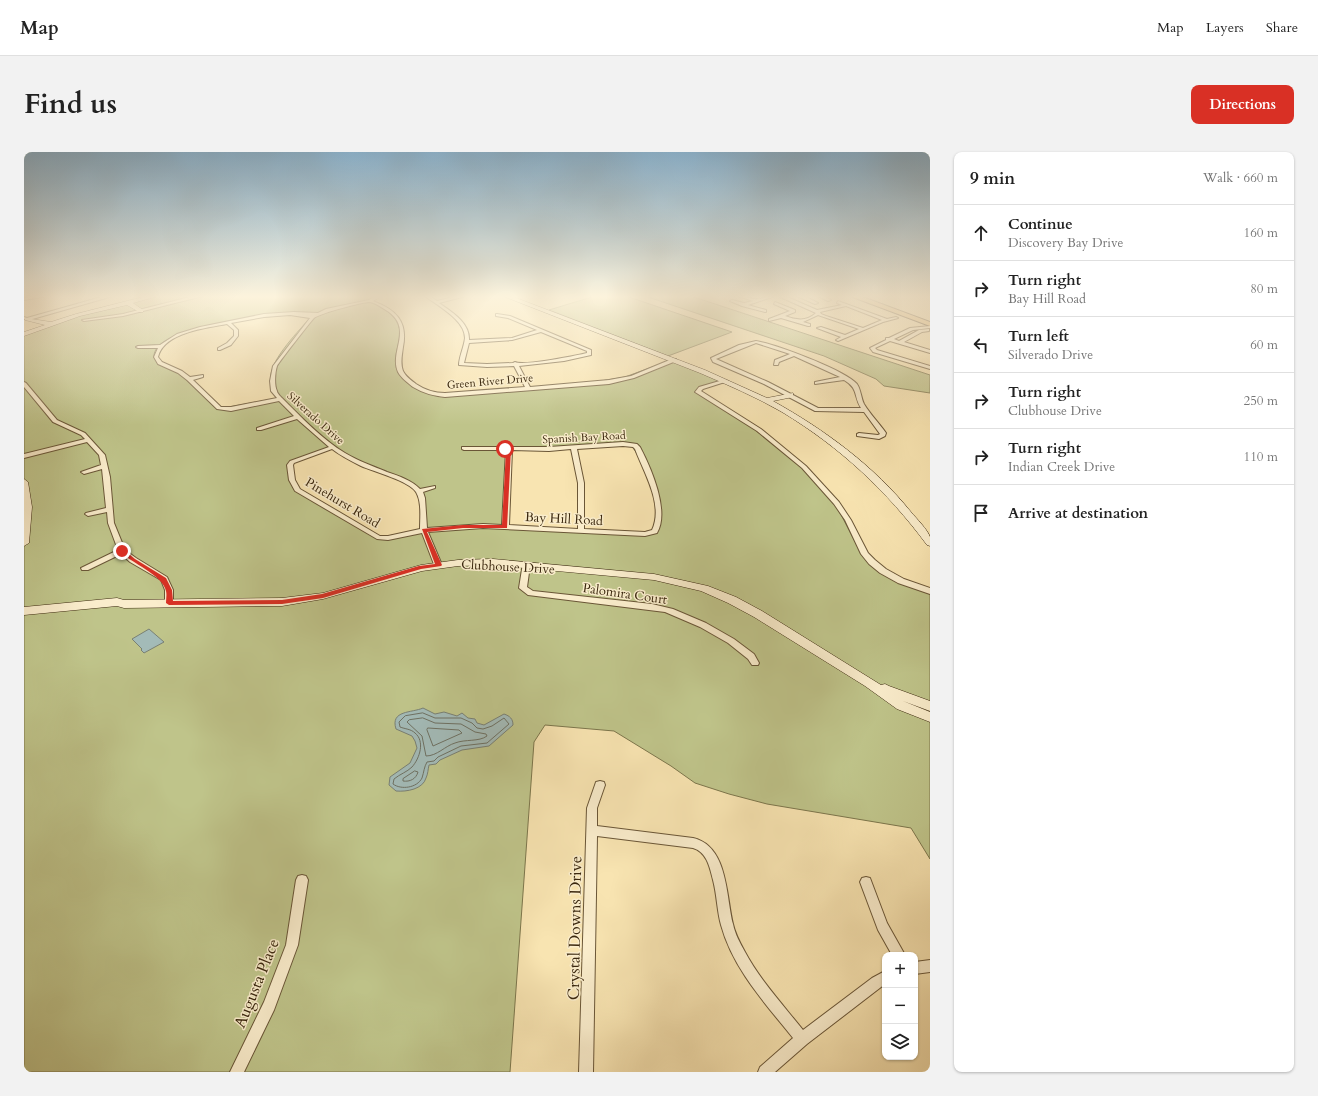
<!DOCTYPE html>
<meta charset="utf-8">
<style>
:root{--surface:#fff;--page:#f2f2f2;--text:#222;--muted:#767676;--line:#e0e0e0;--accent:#d93025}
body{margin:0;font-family:Cardo,serif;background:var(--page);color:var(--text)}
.controls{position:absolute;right:12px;bottom:12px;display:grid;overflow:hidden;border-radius:8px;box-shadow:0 1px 3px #0004}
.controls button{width:36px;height:36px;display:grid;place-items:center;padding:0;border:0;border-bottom:1px solid var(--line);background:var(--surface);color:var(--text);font:20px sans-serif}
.stop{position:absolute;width:12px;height:12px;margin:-9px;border:3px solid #d93025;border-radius:50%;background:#fff}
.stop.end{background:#d93025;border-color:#fff;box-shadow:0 1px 4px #0008}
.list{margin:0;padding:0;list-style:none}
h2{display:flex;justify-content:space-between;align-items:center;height:52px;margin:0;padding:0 16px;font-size:17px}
h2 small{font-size:13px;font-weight:400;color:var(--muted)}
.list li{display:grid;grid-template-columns:26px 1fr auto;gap:12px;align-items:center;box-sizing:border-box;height:56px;padding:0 16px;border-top:1px solid var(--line)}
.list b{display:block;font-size:15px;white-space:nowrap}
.list p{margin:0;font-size:13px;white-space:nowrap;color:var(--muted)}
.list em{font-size:13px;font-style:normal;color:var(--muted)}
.icon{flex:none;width:22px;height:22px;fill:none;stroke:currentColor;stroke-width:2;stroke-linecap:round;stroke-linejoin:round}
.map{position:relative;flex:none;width:906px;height:920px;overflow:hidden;border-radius:8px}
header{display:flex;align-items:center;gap:24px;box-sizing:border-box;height:56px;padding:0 20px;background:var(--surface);border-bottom:1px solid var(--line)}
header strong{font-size:19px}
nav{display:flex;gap:22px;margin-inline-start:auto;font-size:14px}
.intro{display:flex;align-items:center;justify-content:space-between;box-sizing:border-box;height:96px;padding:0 24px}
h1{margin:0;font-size:28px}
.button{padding:10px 18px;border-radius:8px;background:var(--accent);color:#fff;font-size:14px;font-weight:700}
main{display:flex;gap:24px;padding:0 24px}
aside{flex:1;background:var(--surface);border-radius:8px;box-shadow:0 1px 3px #0004}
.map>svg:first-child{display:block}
.green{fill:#bfc48a;stroke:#7c764c;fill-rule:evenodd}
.water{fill:#a3bbb8;stroke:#798074}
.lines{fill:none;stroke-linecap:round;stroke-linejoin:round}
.shore{stroke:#6e7163;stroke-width:1}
.street-casing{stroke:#6a5637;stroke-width:2}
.secondary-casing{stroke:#3a270e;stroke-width:1}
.primary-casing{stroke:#3a270e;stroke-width:2}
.street{fill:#faedcc;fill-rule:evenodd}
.secondary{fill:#faedcc;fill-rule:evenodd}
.primary{fill:#ecc278;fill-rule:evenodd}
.route{fill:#d93025}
.labels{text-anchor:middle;stroke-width:3;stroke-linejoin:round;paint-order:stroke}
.far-street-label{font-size:11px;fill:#3a270e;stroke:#faedcc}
.street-label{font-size:13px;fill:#3a270e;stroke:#faedcc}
.near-street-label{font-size:16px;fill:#3a270e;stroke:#faedcc}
</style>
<header>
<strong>Map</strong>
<nav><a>Map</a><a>Layers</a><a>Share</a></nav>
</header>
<div class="intro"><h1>Find us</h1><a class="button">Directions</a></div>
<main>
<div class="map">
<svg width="906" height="920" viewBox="0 0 906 920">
<rect width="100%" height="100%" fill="#f8e4b1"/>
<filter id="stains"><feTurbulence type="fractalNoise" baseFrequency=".005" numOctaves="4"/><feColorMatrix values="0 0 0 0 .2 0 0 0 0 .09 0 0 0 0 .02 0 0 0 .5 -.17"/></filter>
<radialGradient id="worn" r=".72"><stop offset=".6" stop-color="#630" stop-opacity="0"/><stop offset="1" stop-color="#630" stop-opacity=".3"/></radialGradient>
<path class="green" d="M132 144H353L344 148C404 176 357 196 377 224L408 242 559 232 601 225 647 208 698 229 674 238 725 273 782 319 804 344 814 357 837 401 849 414 906 439V707L887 676 743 652 705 642 671 631 647 614 590 579 521 573 510 590 486 920H0V182L35 169ZM277 162 289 164 284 168C273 181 243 211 247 229 248 235 252 241 254 246L199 256 182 246 155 221 135 211 130 206C126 172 253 164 277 162ZM605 292C616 300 630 337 633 351 635 358 632 368 632 376L629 378 619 380 479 374 483 297ZM309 295 339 313 389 333 398 347 400 378 357 385 269 333 267 311Z
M571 144H602L708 180 644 204 525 158Z
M621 144H667L906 223V241L860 234 852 227 800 204Z"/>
<path class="water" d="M125 477 140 490 120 501 117 498 118 497 108 487Z
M399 556 411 562 420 560 433 564 438 561 444 566 451 567 453 571 460 573 480 562C486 564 489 567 489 573L465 594 438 598 416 608 412 612 405 613C404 617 404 622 402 626 399 637 383 640 372 639L365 633 366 625 386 611 393 596 391 589 388 584 372 577C366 558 388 561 399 556Z"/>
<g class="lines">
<path class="shore" d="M399 561 411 566H437L448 571 453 576 459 577 468 574 480 566 485 572 463 591 437 594 414 605 410 609 403 610C400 615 400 620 398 626 393 636 377 638 369 632L370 627C376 622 383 620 388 615 396 606 401 589 391 581 387 577 381 577 376 575L375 570 381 564Z
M399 566 411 571 437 572 451 580 462 582 463 584C455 590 441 587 431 591 421 594 413 604 402 604L398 584 383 570 385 568Z
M404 576 435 578 438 581 409 594 403 578Z
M391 619 394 620C392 627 386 630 379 629V627Z"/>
<g class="street-casing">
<path id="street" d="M10 144H23L0 148V146Z
M81 144H89L5 168 0 167V165L3 166Z
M170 144H179L99 164 60 169 58 168 99 162Z
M351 144H357L349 149C372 158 384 169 379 195 378 203 376 211 379 219 382 225 387 228 392 232 401 238 411 241 421 241L501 235 490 214 463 215 435 213C435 205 440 195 441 186 441 168 414 154 401 144H406L413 149 433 144H442L415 151C428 160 446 171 445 188L488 186 513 178 484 166 472 164V162H473L486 164 567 198V203L540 209 495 214 506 235 585 228 607 224 648 207H652V209L610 226 585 232 421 245C410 244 399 241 389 235 384 231 377 226 374 220 365 200 389 178 365 160 360 157 352 151 346 150 338 150 297 161 290 166 287 169 255 210 253 214 251 220 250 233 253 239 253 241 256 244 258 246 276 264 299 288 321 301 334 309 349 314 363 320 375 324 387 328 396 337L411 334V336L399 340 401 346 403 376 459 372 478 373 482 298H440L438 297V295H525L599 290 613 292 616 295C627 316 646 359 633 381L621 384 459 376 404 380 418 413 417 415H411L398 381 364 388 353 387 271 339 265 328 263 313 266 309 305 295 273 267 237 278H233V276L270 264 255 249 207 259 193 257 163 228 154 221 134 212 130 205 134 196H114L112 195 114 194 136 193 153 182 176 175 240 162 270 160 294 161 302 157 345 148ZM266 163 286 166 249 214 246 229 247 239 253 246 207 255H197L169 228 179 225V223L166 225 158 219 138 210 134 205C140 180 183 176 203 172L210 178V184L203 191 194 196V198H196L207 193 214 184V178L207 171 240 165ZM517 180 563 199V201C551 204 499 214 491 210L489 211 463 212 440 211 445 191 488 188ZM599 294 609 295 611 297C620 321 640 353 628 378L621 380 560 377V331L553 297ZM308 297C317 304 327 309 337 314 351 320 385 329 392 340 398 350 396 366 396 377L364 384H356L276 337 271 328 269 313 270 311ZM547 297 554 331V377L485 373 488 298 525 299Z
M714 144C721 144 729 148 734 147 740 146 745 144 751 144L724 153 742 158V160H741L718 154 706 149 708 148 720 151 729 149Z
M754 144H761L793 158 818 153 813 151 814 149 863 167 872 165 874 166 859 170 814 189 812 188 817 185 793 176 797 175 821 183 835 177 794 163 779 170 786 172V174H784L757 166 745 169V167L766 159 750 152 751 150 771 158V160L761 164C772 168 782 170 792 161ZM822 154 858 168 839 176 802 164 797 162 796 160Z
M773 144H780L794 151 791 152Z
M794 144H800L807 148 804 149Z
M906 174V176L889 178 870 187 875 189 895 178 905 177V179L898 180 880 190 906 198V201L866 189 851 196 853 198 906 214V217L849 200 846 196 862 188V186H865L886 176Z
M732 189C751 192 821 218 833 232 837 238 837 246 840 252 846 262 855 271 862 281L861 284 855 287 833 284V282L835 281 854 283 856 282 840 260 791 259 740 232 689 210 687 206 715 193ZM732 191 766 202 751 208 750 213H754L755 210 770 204 816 225 791 230V232L820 228C835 237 829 243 837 256H794L744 230 692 207Z
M699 228 704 229 679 237 677 239 737 277 782 314 815 350 827 368 844 401 851 408 862 417 880 427 906 436V442L874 431 856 421 845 412 837 402 821 368 810 352 778 316 733 279 671 240 675 235Z
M0 230 2 231 33 268 61 281 81 303 86 325 90 371 101 398 112 406 143 425 149 438V451L148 453 145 454 141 451V438L137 428 106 410 97 402 64 418H58L57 416 94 398 84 371 83 360 64 364 61 362 62 361 82 356 78 317 60 322 57 320 77 313 75 303 63 290 0 306V302L61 287 57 283 29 270 0 235Z
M499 411H505L506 413 503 435 509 439 628 452 649 457 682 471 710 487 730 502 735 511 734 513H728L724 507 704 491 676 475 641 460 504 443 495 436Z
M576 629 580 630 581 633 573 656V674L669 686C704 694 702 744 709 772 711 782 716 791 721 800 736 828 759 853 779 878L848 826 861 819V832L783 892 751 920H734L736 915 769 886C741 851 709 817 697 773 693 759 693 743 689 728 686 716 683 700 669 696L573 684 569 920H555L563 656 571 633 572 630Z
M278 723 282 724 284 728 274 793 250 858 220 920H206L240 850 262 793 272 728 274 724Z
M842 725 846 726 863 771 881 803H868L854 778 836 730 838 726Z
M906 808V820L891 822V810Z"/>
</g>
<g class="secondary-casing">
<path id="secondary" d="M123 144H134L109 151 119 158V160H115L103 153 56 164 0 184V180L21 173 1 168V166L27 170 52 162Z
M479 144H487L681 218 743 246 769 241V245L749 249C801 278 850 314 887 360 892 366 904 378 906 385 906 387 906 391 906 394L903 393C863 339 816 295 758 260 732 245 704 233 676 221Z
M0 327 4 330 8 355 5 391 0 394Z
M469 407 630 422 684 434 712 445 738 459 857 533 861 532 865 534 906 549V559L879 549 906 560V570L873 557 841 534 730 465 704 451 677 439 630 428 469 413 434 414 398 419 299 447 258 454 100 456 93 454 0 463V455L93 446 100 448 258 446 299 441 397 413 434 408Z"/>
</g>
<g class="primary-casing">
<path id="primary" d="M826 144H836L906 170V174Z"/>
</g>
<use href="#street" class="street"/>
<use href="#secondary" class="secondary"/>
<use href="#primary" class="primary"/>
</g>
<linearGradient id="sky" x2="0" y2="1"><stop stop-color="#8cb7d5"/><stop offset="0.53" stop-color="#fcf3dc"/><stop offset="1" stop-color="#fcf3dc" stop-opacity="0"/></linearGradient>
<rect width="906" height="273" fill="url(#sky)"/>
<path class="route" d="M481 296 487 297 483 376H439L403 380 418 413 417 414 397 417 299 446 258 452 145 453 142 451C142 447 143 443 142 439 139 423 107 411 95 399L100 398 111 407 142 426 148 438 149 449 258 448 298 442 395 414 411 412 398 377 439 373H478L482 299 478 297Z"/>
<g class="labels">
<g class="far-street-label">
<text transform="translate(466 229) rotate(-5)" y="4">Green River Drive</text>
<text transform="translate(292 266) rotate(42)" y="4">Silverado Drive</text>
<text transform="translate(560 285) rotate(-3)" y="4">Spanish Bay Road</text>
</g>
<g class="street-label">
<text transform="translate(319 350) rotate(31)" y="5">Pinehurst Road</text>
<text transform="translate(540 366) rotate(3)" y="5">Bay Hill Road</text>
<text transform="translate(484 414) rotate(3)" y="5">Clubhouse Drive</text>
<text transform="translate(601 441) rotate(8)" y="5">Palomira Court</text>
</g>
<g class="near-street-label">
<text transform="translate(550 776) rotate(-89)" y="6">Crystal Downs Drive</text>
<text transform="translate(232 831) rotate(-68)" y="6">Augusta Place</text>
</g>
</g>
<rect width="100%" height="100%" filter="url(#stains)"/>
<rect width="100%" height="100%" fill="url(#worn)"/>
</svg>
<div class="controls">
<button>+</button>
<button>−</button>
<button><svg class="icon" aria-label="layers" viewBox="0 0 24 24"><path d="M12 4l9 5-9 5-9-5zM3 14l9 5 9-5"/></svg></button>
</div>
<div class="stop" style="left:481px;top:297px"></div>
<div class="stop end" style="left:98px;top:399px"></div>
</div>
<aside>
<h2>9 min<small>Walk · 660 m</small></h2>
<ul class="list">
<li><svg class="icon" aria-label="ahead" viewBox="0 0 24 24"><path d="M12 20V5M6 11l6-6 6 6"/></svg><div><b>Continue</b><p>Discovery Bay Drive</p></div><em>160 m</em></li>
<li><svg class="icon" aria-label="right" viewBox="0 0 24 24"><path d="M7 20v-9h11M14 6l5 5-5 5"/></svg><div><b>Turn right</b><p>Bay Hill Road</p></div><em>80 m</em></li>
<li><svg class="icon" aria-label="left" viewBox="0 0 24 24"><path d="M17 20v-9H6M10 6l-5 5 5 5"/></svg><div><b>Turn left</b><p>Silverado Drive</p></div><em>60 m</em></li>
<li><svg class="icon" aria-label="right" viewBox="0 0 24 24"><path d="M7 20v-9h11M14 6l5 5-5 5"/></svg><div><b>Turn right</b><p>Clubhouse Drive</p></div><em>250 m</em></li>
<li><svg class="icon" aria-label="right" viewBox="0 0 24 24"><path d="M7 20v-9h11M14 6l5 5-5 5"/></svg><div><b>Turn right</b><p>Indian Creek Drive</p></div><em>110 m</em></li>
<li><svg class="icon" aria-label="arrive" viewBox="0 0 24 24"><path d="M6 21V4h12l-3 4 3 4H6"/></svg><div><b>Arrive at destination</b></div></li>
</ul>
</aside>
</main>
